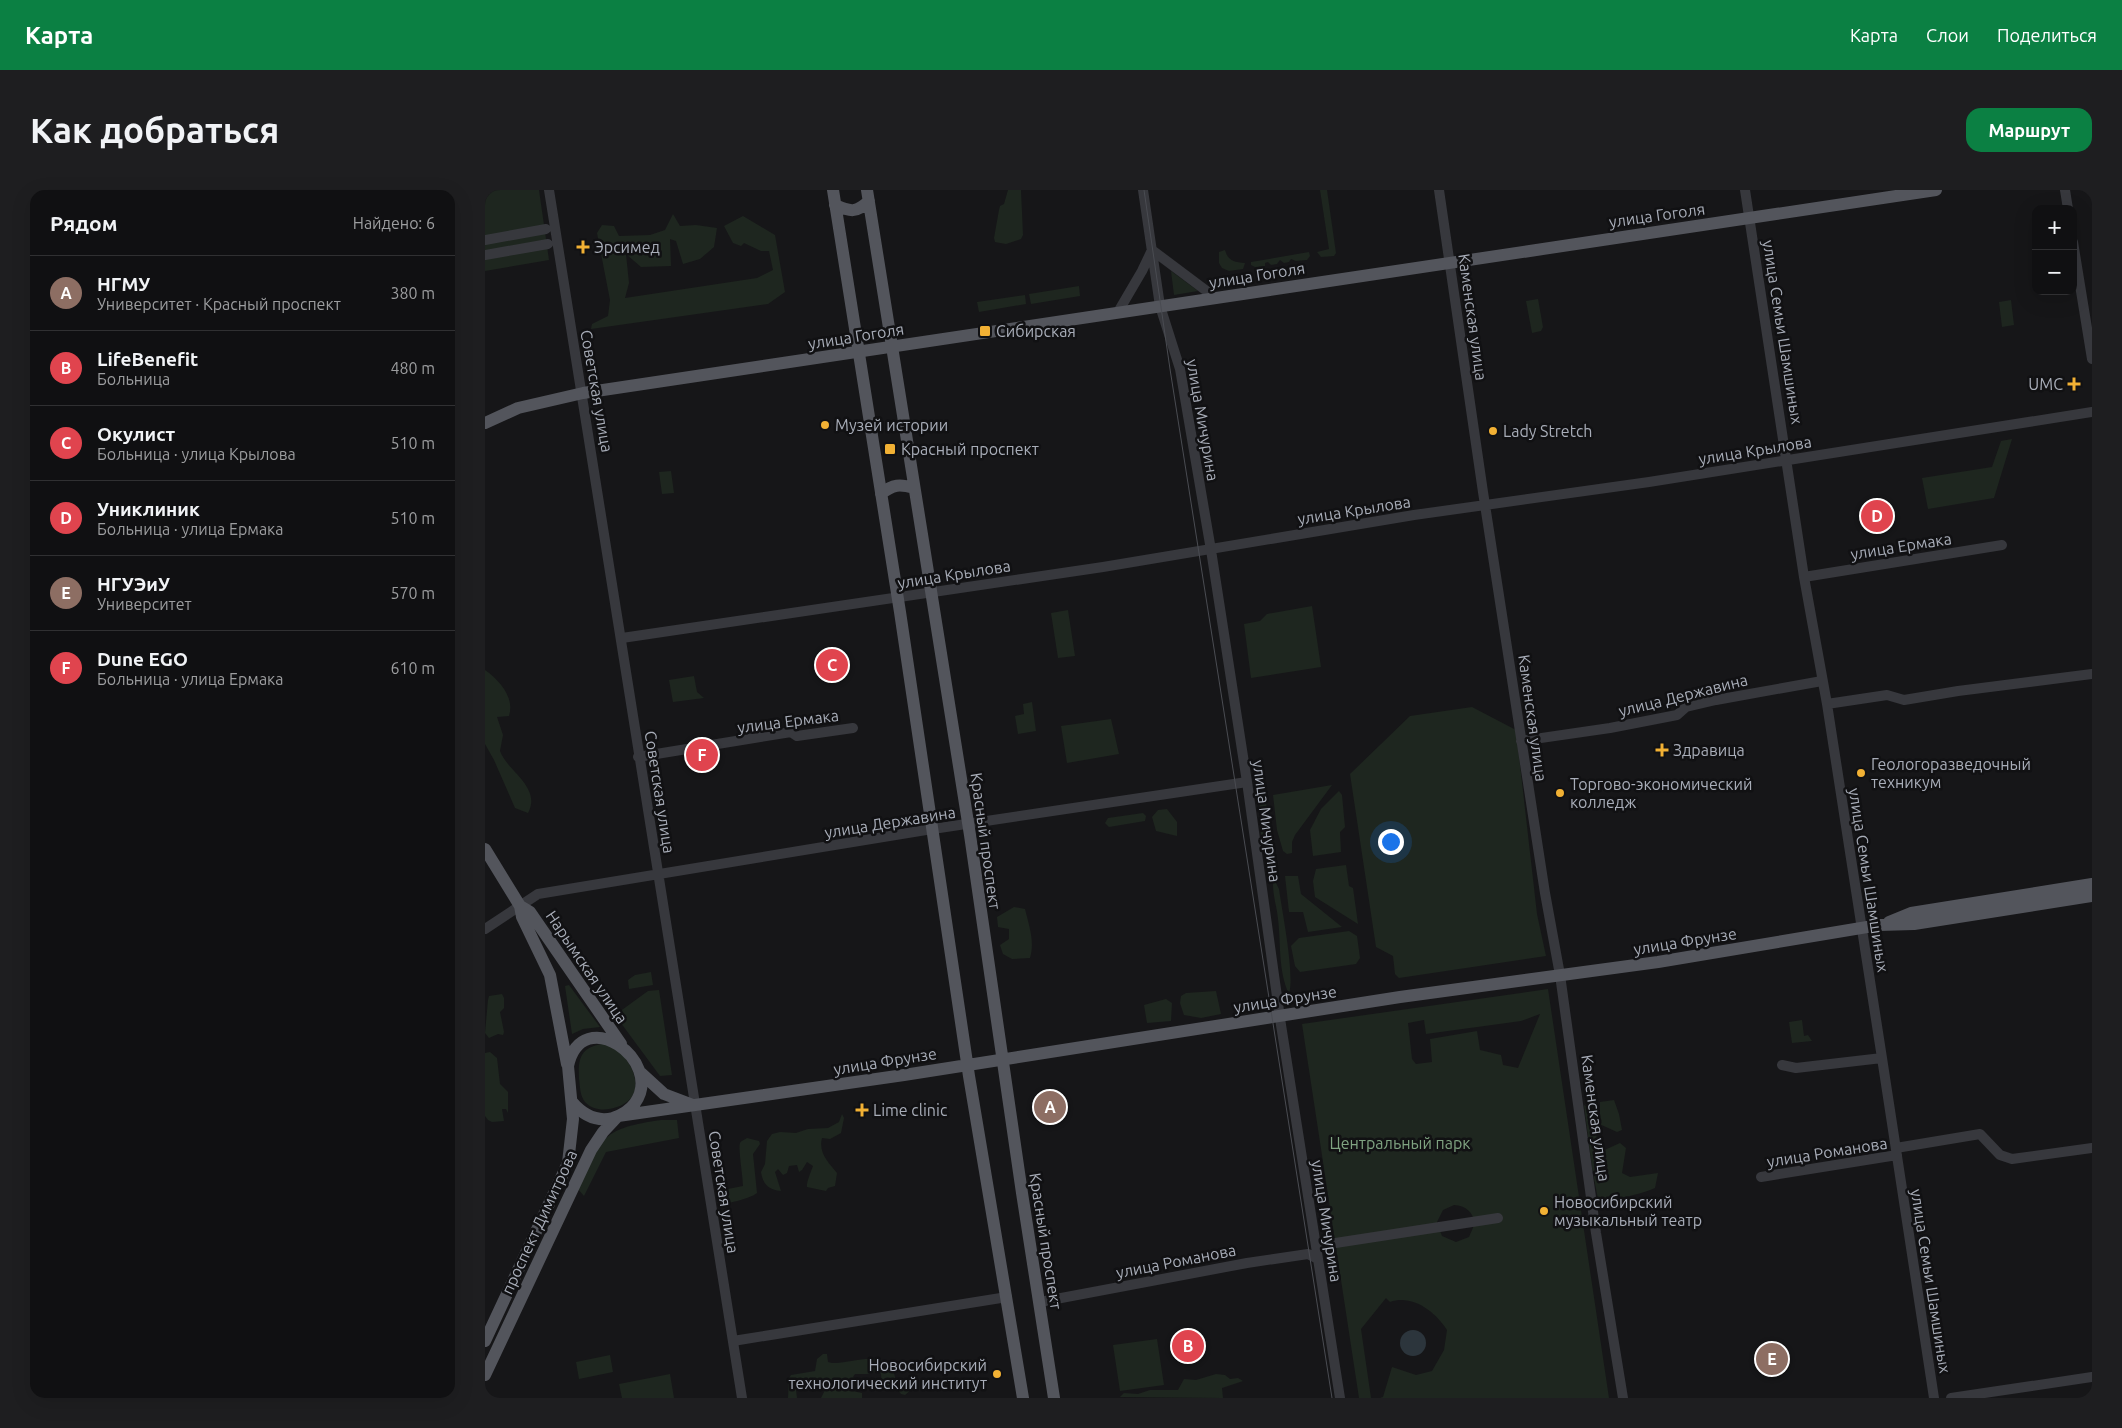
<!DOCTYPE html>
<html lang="ru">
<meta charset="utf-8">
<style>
:root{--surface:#101012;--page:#1e1e20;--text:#f1f3f6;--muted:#9c9d9f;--line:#303032;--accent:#0b8043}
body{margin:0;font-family:Ubuntu,sans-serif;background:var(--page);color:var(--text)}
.controls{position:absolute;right:15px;top:15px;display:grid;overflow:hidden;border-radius:10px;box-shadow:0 5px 20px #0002}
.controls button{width:45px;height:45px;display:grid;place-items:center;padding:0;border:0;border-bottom:1px solid var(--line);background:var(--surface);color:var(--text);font:25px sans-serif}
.you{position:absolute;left:905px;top:651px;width:18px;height:18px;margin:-12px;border:4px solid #fff;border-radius:50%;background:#1a73e8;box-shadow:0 0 0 8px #1a73e833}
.badge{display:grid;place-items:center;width:32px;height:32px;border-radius:50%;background:var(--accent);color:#fff;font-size:16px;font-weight:700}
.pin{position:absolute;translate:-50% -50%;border:2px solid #fff;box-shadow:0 1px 5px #0006}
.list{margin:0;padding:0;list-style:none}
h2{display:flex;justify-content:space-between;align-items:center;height:65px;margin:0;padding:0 20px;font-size:21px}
h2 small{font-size:16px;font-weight:400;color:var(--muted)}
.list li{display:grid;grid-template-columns:32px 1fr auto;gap:15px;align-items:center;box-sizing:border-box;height:75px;padding:0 20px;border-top:1px solid var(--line)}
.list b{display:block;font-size:19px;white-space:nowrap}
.list p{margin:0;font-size:16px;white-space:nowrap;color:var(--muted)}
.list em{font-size:16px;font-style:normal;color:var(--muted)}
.map{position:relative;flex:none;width:1607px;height:1208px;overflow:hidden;border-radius:15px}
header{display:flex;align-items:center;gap:30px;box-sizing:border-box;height:70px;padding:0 25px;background:var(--accent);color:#fff}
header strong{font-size:24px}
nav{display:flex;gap:28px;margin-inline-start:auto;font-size:18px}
.intro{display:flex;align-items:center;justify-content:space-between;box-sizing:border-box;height:120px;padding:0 30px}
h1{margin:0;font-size:35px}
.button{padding:12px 22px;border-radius:15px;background:var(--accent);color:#fff;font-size:18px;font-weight:700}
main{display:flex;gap:30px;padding:0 30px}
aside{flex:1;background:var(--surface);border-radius:15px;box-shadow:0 5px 20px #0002}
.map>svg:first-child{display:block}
.green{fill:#1e261f;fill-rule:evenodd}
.water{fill:#2c353c}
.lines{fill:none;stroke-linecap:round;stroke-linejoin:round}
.minor{stroke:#37383d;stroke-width:10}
.major{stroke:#53555c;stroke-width:12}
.tram{stroke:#4a4c52;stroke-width:1}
.poi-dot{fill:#f2b134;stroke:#111113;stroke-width:2}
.labels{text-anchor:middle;stroke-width:5;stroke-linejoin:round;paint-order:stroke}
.street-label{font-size:16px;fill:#a8adb8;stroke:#111113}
.poi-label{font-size:16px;fill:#a8adb8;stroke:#111113;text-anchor:start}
.park-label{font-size:16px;fill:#7fa381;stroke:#111113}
</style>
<header>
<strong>Карта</strong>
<nav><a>Карта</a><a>Слои</a><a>Поделиться</a></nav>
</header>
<div class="intro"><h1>Как добраться</h1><a class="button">Маршрут</a></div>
<main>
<aside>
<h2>Рядом<small>Найдено: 6</small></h2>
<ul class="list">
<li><span class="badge" style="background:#8d6e63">A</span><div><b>НГМУ</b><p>Университет · Красный проспект</p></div><em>380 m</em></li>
<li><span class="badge" style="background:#e0444e">B</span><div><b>LifeBenefit</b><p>Больница</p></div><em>480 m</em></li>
<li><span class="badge" style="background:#e0444e">C</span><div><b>Окулист</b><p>Больница · улица Крылова</p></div><em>510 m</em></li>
<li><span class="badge" style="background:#e0444e">D</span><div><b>Униклиник</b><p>Больница · улица Ермака</p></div><em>510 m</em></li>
<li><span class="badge" style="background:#8d6e63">E</span><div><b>НГУЭиУ</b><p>Университет</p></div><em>570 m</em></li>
<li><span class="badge" style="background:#e0444e">F</span><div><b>Dune EGO</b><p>Больница · улица Ермака</p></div><em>610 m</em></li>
</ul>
</aside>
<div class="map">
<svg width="1607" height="1208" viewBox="0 0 1607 1208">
<rect width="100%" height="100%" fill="#161618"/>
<path class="green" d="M0 0H54L64 70 0 81Z
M523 0H536L538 45 536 49 521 54 510 52 509 48 514 20 515 16 519 14Z
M835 0H842L851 63 849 66 836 67 832 62 844 59Z
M188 24 195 36 211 35 232 38 229 57 215 69 198 74 191 51 185 49 186 76 156 77 141 64 144 93 140 108 272 88 288 80 284 61H276L259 53 256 56 248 53 239 36 258 26 290 45 300 102 283 114 106 139 107 134 123 126 125 110 112 43 117 35 129 36 134 46 165 45 180 40Z
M740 60C743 71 749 72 760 73L758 79 744 81 737 78 734 73V62Z
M824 62 825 66 822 70 811 71 806 69 804 72 799 73 795 70 792 74 786 75 783 72 780 73V76L770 77 766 75V72Z
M686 81 713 101 689 105Z
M594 96 595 106 546 114 544 104Z
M540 105 541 114 494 122 492 112Z
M1053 109 1058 137 1056 141 1047 143 1041 111Z
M1526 110 1529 135 1517 137 1514 112Z
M1527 249 1509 308 1443 319 1437 288 1507 277 1516 251Z
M186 281 189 303 177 304 174 282Z
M827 416 836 477 766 488 759 434 775 431 782 424Z
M583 420 590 466 573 468 566 423Z
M0 480C14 490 30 507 24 526L12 527 18 545 15 561C22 581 57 597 43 623L30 618 9 570 0 554Z
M209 486 212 502 219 508 188 512 184 490Z
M547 512 551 541 533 544 530 526 539 524 538 514Z
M987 517 1031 540 1052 724 1061 766 914 788 910 784 908 766 891 757 865 584 925 526Z
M626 529 634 564 582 573 576 536Z
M847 595 810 645 807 652V663L802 664 798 661 792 640 788 605Z
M774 600 778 601 780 604C780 618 792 650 785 660L777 652 776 647Z
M854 601 857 605 860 637 855 642 856 662 828 666 825 640 836 619Z
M682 619 692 632V646L671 641 667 627 673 620Z
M658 623 661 626 660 631 624 637 620 633 623 628Z
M861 675 864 696 868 698 873 734 830 707 828 691 831 679Z
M800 686H813L816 704 857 737 823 742 818 722H804Z
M790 691 794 699C797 721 810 785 804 804 793 781 796 753 793 729 792 717 788 707 788 694Z
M529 717 540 719C544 736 550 751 545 768L527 769 518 764 515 755 524 749V739L513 737 512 727Z
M864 741 872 746 875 768 871 774 815 782 810 776 806 756 814 748Z
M166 782 168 795 144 799 143 790 150 785Z
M84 795 115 837 98 839 87 844 80 796Z
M1063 799 1124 1208H895L898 1207 907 1177 931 1185 947 1181 959 1160 962 1140C950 1121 927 1104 905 1112L901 1108 876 1139 886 1208H874L817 834ZM1055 824 1033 878 1018 875 1016 865 995 860 992 841 945 849 947 872 931 874 927 869 923 833 939 830 941 844 1036 831ZM969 1015C981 1016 987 1021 990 1033L984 1047 971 1052 957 1046 952 1032 958 1020Z
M174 800 187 885 175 886 130 825 163 801Z
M731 801 736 824 716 828 699 825 695 813 696 806 701 803Z
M17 804 19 808V818L15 822 19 842 18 845 13 844 4 848 0 843 3 810 4 806Z
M681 809 687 813 686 831 662 833 659 815Z
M1317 830 1319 846 1323 845 1327 851 1307 853 1304 832Z
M118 854C122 855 127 856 129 858 145 868 160 896 143 911 132 920 111 924 100 912 95 906 95 896 94 889 93 869 95 857 118 854Z
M5 862 12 868 15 894 23 902V923L21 919H17L19 931 7 932 3 930 0 926V863Z
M1129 910 1134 924 1137 940 1132 942 1110 932 1113 963 1135 953 1141 958 1137 983 1145 987 1173 983 1170 998C1157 1004 1127 1011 1113 1009L1107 978 1099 915 1115 925V912Z
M357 924 359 928 356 943 345 949 337 948C333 963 344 973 352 983L350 996 343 998 341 1001 322 997C321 993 327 979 328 976L322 972 317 980 314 982 312 975 304 976 302 983 298 985 293 979 290 982 296 1001C283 1000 278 994 276 982L280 974 282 951 287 944 295 942 311 943 323 939 343 938 354 932Z
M176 930H192L194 948 121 962 99 1006 92 998C115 947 119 938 176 930Z
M262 948 274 951 275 954 268 964 272 1003C268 1007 247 1013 241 1013L238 1006 243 999 258 996C258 987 253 958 255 953 257 950 259 950 262 948Z
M672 1149 679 1195 635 1201 628 1155Z
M338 1164H342L343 1172 347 1173C367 1173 389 1162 407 1175L411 1191C415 1194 421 1192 426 1196V1200L420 1205 416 1204 409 1195H397L396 1184 394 1181 382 1184H370L368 1187 371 1190 370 1194 362 1196V1200L377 1203V1208H336L341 1198 338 1197 326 1199 319 1197 311 1200 312 1208H303L304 1188 306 1185 330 1181 332 1169Z
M125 1165 128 1182 94 1189 91 1172Z
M185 1184 189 1208H137L134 1194Z
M731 1184 740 1185 745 1189 753 1188 758 1191 737 1198 738 1208 635 1207 639 1203 653 1204 665 1200H693L699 1189 711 1190Z"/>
<path class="water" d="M915 1153a13 13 0 1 1 26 0a13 13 0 1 1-26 0Z"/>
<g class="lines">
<path class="minor" d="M64 0 257 1208
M658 0 675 116 695 179 726 360 762 592 796 835 855 1208
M954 0 998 302 1060 703 1075 785 1111 1043 1138 1208
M1260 0 1319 387 1342 514 1397 868 1449 1208
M1580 0 1583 19
M0 50 61 39
M1588 52 1607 169
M0 65 63 54
M633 122 657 81 667 60 731 108
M1319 387 1517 355
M137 448 618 377 929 325 1164 292 1607 222
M1342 514 1402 505 1419 510 1473 501 1607 484
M1036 551 1125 538 1192 525 1201 517 1231 510 1337 491
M153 567 306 542 312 546 368 538
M0 739 53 704 441 640 762 592
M1297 875 1311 878 1397 868
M1411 958 1495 944 1515 965 1527 969 1607 958
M1276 987 1412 965
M831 1056 1013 1028
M555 1112 762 1073 823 1064 833 1069
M248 1151 522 1107
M1466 1208 1607 1187"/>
<path class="major" d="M348 0 415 422 484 886 538 1208
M382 0 485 645 537 1003 569 1208
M350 15C366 22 371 23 384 11
M0 233 33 218 98 203 1451 0
M396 304C408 294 415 294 429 298
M0 659 35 716 37 727 65 785 82 874
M35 716 45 722 136 854
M1404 732 1426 723 1607 694
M156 883 179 904 208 915
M133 926 419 885 915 807 1173 772 1394 735 1429 734 1607 706
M0 1151 83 973 88 929 83 876C97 812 180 871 150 913 145 920 137 925 128 928 112 932 98 925 87 912
M0 1185 106 960 118 942 133 926"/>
<path class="tram" d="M659 0 685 179 847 1208"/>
</g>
<g class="poi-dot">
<path d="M95.5 49.5h5v5h5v5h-5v5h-5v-5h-5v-5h5z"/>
<rect x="494" y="135" width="12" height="12" rx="2.5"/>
<path d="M1586.5 186.5h5v5h5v5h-5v5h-5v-5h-5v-5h5z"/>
<circle cx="340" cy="235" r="5"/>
<circle cx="1008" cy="241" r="5"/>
<rect x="399" y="253" width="12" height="12" rx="2.5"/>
<path d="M1174.5 552.5h5v5h5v5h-5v5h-5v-5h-5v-5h5z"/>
<circle cx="1376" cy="583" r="5"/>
<circle cx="1075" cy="603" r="5"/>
<path d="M374.5 912.5h5v5h5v5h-5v5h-5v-5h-5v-5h5z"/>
<circle cx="1059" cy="1021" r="5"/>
<circle cx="512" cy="1184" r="5"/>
</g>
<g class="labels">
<g class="street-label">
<text transform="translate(1172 25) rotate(-8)" y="6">улица Гоголя</text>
<text transform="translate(772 85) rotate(-9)" y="6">улица Гоголя</text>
<text transform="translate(988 127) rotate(82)" y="6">Каменская улица</text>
<text transform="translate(1298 142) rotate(81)" y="6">улица Семьи Шамшиных</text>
<text transform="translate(371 146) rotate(-9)" y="6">улица Гоголя</text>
<text transform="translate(112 201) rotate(80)" y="6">Советская улица</text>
<text transform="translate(718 230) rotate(80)" y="6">улица Мичурина</text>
<text transform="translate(1270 260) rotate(-9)" y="6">улица Крылова</text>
<text transform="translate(869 320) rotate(-9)" y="6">улица Крылова</text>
<text transform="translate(1416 356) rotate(-9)" y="6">улица Ермака</text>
<text transform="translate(469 384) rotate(-9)" y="6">улица Крылова</text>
<text transform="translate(1198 505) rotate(-14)" y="6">улица Державина</text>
<text transform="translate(1048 528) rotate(82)" y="6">Каменская улица</text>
<text transform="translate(303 531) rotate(-7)" y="6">улица Ермака</text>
<text transform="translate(175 602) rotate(81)" y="6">Советская улица</text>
<text transform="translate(782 631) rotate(82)" y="6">улица Мичурина</text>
<text transform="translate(405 632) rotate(-9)" y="6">улица Державина</text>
<text transform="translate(501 651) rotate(82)" y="6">Красный проспект</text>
<text transform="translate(1384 690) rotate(81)" y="6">улица Семьи Шамшиных</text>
<text transform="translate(1200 751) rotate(-9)" y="6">улица Фрунзе</text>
<text transform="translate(102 777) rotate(56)" y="6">Нарымская улица</text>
<text transform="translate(800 809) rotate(-9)" y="6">улица Фрунзе</text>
<text transform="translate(400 871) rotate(-9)" y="6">улица Фрунзе</text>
<text transform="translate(1111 928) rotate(82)" y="6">Каменская улица</text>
<text transform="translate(1342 962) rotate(-9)" y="6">улица Романова</text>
<text transform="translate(239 1002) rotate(81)" y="6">Советская улица</text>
<text transform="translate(842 1031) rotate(81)" y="6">улица Мичурина</text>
<text transform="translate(54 1032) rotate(-65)" y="6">проспект Димитрова</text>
<text transform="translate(561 1051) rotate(81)" y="6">Красный проспект</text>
<text transform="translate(691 1071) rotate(-11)" y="6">улица Романова</text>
<text transform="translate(1446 1091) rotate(81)" y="6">улица Семьи Шамшиных</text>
</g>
<g class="poi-label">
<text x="109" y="63">Эрсимед</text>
<text x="511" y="147">Сибирская</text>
<text x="1578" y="200" text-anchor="end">UMC</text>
<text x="350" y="241">Музей истории</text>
<text x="1018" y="247">Lady Stretch</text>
<text x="416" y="265">Красный проспект</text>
<text x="1188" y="566">Здравица</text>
<text x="1386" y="580">Геологоразведочный<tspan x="1386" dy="18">техникум</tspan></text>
<text x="1085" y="600">Торгово-экономический<tspan x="1085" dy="18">колледж</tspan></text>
<text x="388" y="926">Lime clinic</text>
<text x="1069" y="1018">Новосибирский<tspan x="1069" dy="18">музыкальный театр</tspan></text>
<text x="502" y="1181" text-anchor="end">Новосибирский<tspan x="502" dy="18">технологический институт</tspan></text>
</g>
<g class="park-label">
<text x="915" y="959">Центральный парк</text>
</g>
</g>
</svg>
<div class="controls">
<button>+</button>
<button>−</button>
</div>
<div class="you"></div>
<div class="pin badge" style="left:565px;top:917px;background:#8d6e63">A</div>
<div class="pin badge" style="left:703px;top:1156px;background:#e0444e">B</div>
<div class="pin badge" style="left:347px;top:475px;background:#e0444e">C</div>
<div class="pin badge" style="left:1392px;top:326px;background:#e0444e">D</div>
<div class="pin badge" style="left:1287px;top:1169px;background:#8d6e63">E</div>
<div class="pin badge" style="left:217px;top:565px;background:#e0444e">F</div>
</div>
</main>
